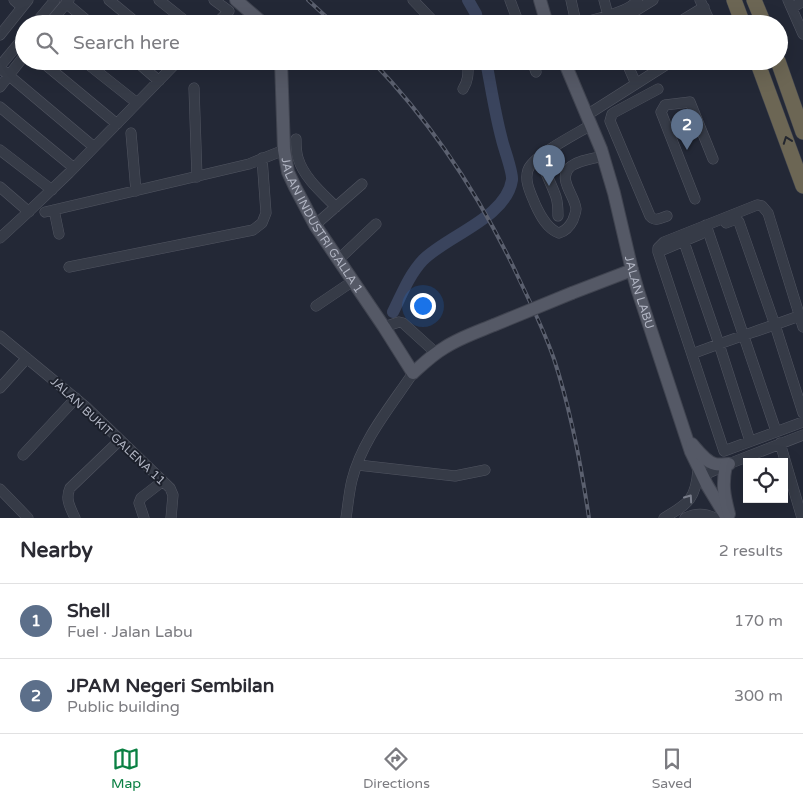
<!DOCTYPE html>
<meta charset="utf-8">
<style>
:root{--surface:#fff;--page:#f7f7f7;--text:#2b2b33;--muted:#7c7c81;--line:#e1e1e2;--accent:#0b8043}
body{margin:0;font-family:"Varela Round",sans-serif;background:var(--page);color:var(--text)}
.controls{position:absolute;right:15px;bottom:15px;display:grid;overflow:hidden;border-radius:0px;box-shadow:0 5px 20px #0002}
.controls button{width:45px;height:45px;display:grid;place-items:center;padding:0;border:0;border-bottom:1px solid var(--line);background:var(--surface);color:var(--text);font:25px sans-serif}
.you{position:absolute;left:422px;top:305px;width:18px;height:18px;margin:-12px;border:4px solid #fff;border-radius:50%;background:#1a73e8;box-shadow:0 0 0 8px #1a73e833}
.badge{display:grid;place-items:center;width:32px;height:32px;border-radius:50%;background:var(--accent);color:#fff;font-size:16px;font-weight:700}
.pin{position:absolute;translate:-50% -41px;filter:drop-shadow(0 1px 2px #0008)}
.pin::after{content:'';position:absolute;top:26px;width:18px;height:15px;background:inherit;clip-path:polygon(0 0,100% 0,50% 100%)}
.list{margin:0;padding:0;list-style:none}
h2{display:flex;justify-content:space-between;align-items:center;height:65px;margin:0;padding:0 20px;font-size:21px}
h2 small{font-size:16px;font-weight:400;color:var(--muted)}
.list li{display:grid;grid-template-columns:32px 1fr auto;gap:15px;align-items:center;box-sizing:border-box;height:75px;padding:0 20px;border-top:1px solid var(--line)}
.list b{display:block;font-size:19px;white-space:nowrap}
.list p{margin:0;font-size:16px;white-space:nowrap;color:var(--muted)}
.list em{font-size:16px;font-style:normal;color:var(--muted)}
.icon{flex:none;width:28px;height:28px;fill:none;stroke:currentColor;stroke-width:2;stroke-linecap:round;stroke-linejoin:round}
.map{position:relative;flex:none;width:803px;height:518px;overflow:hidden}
.search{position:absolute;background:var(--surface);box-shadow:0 5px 20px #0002;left:15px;right:15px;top:15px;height:55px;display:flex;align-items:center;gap:12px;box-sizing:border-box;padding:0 18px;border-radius:28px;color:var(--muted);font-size:19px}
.sheet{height:215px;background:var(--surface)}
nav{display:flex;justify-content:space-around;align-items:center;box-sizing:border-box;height:70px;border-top:1px solid var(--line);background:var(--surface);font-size:14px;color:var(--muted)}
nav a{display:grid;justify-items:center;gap:2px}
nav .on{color:var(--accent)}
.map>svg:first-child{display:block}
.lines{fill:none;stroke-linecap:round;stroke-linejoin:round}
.river{stroke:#3a445d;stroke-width:12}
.minor-casing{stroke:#515561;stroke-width:11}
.major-casing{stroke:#404450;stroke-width:14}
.highway-casing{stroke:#3e424e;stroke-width:16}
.minor{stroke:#363b47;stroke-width:10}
.major{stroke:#555966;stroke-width:12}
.highway{stroke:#6c6654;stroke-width:15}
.rail-casing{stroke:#5b606f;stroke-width:4}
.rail{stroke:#1c202b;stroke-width:2;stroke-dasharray:5.5;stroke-linecap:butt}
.major-bridge-casing{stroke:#404450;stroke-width:14;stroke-linecap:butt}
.major-bridge{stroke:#555966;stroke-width:12}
.oneway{stroke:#24272f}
.oneway2{stroke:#7a7e8b}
.labels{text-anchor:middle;stroke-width:4;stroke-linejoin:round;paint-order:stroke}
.street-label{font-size:12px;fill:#b1b5c3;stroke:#1c202b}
</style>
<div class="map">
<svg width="803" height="518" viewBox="0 0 803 518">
<rect width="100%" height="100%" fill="#232836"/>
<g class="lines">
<path class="river" d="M468 0 476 14 478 24
M393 312C402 294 409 275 423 260 448 235 506 218 512 180 513 172 504 149 502 140 495 114 491 87 486 61"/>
<g class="minor-casing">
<path id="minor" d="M14 0 22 7
M109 0 138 24
M159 0 189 24
M214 0 229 11 216 24
M413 0 436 24
M510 0 519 24
M571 0 575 18 582 23C595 19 631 12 637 0
M604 0 608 15
M700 0 711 24
M788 0 803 34
M66 3 91 24
M792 8 803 1
M35 24 55 0
M49 24 69 0
M614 24 653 0
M676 24 704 7
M0 35 28 0
M41 61 117 124
M84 61 137 103
M136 61 159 81
M532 61 536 72
M626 61 636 84
M0 66 24 37
M0 68 94 147
M0 87 24 56
M194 88 197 177
M463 89C469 80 468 72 468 61
M658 89 615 112 612 114 610 121 650 216C655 222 661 218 667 216
M665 105 661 112 695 199
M665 105 690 102 713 159
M0 107 74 168
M587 115 672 61
M591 125C578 133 532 156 528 170 524 181 531 194 535 204 540 215 547 229 559 233 566 231 570 226 573 220 574 216 576 213 576 209 575 196 558 180 569 168 577 160 593 159 603 156
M131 133 136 191
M296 139C296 145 296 152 298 158 304 178 322 193 336 207
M0 150 52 190
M541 155C543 171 551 182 556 197 558 203 558 210 558 216
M0 187 29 212
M54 210 59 234
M45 212 249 164 284 150
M726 223 736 219 739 222 775 325 803 413
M315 225 362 184
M706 225 776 431
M0 238 25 215 69 173 178 61
M684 242 719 344 750 441
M658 252 701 234
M338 260 376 224
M69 267 253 230 262 223 266 213 262 158
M316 306 353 281
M384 327 399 322 403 323 436 353
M803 327 768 213 762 206 757 205 664 242 658 248V252L724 451 803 422
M0 336 86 407 170 488 173 495 171 518
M692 354C728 340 764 329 799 316
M0 388 27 358
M780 443 802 518
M23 455 76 398
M358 465 455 476 485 470
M702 476 726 465 803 435
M0 489 28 518
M75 518C70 507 65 499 70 488L120 440
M144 518 139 503 141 498 163 481
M346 518C348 505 349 492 352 480 362 440 391 406 413 373
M664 518C689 503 696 499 698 469
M685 518C696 513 704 513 715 518"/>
</g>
<g class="major-casing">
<g id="major">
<path d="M236 0 264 24"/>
<path d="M540 0 547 24"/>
<path id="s1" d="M281 61 284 150 288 172 295 187 315 225 384 327 413 373C423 364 432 355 444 348 459 338 477 332 494 325"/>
<path id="s2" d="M564 61 601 149 614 193 632 270 638 291 691 452 707 485 727 518"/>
<path d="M572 293 632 270"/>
<path d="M692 444C698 451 706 462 715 464 719 465 725 464 729 464"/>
<path d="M726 465C722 485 724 495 729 514"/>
</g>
</g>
<g class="highway-casing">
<path id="highway" d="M734 0 743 24
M754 0 764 24
M757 61 803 186
M778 61 803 132"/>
</g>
<use href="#minor" class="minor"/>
<use href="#major" class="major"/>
<use href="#highway" class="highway"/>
<g class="rail-casing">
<path id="rail" d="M308 0 334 24
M372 61C435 126 483 201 521 283 533 308 545 333 554 359 571 411 581 464 589 518"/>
</g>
<use href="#rail" class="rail"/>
<g class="major-bridge-casing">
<path id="major-bridge" d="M494 325 572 293"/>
</g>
<use href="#major-bridge" class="major-bridge"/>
</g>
<defs><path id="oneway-chevron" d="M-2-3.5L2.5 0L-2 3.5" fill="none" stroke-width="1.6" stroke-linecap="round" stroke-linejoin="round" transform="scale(1.25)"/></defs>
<use class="oneway" href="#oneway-chevron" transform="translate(787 140) rotate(-110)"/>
<use class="oneway2" href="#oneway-chevron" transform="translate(689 498) rotate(-55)"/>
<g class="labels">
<g class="street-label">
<text dy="4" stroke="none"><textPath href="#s1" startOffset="174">JALAN INDUSTRI GALLA 1</textPath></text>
<text dy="4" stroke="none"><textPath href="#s2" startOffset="244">JALAN LABU</textPath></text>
<text transform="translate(108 431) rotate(43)" y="4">JALAN BUKIT GALENA 11</text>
</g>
</g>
</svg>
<div class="controls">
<button><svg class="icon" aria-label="locate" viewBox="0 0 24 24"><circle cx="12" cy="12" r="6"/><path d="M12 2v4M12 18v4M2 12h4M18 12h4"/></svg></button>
</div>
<div class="you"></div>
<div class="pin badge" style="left:549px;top:186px;background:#5c6f8a">1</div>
<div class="pin badge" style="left:687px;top:150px;background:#5c6f8a">2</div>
<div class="search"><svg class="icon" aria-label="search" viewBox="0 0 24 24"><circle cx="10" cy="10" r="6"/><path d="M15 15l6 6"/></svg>Search here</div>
</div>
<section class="sheet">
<h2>Nearby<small>2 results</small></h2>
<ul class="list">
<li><span class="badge" style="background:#5c6f8a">1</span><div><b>Shell</b><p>Fuel · Jalan Labu</p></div><em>170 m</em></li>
<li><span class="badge" style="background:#5c6f8a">2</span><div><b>JPAM Negeri Sembilan</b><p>Public building</p></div><em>300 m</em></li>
</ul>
</section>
<nav>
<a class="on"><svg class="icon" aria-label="map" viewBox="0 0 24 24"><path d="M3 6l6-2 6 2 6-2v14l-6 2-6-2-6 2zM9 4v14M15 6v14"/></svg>Map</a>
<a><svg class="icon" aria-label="directions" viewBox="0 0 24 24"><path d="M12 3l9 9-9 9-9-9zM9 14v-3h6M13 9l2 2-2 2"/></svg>Directions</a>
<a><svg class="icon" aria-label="saved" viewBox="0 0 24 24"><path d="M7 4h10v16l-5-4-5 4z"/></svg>Saved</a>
</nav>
